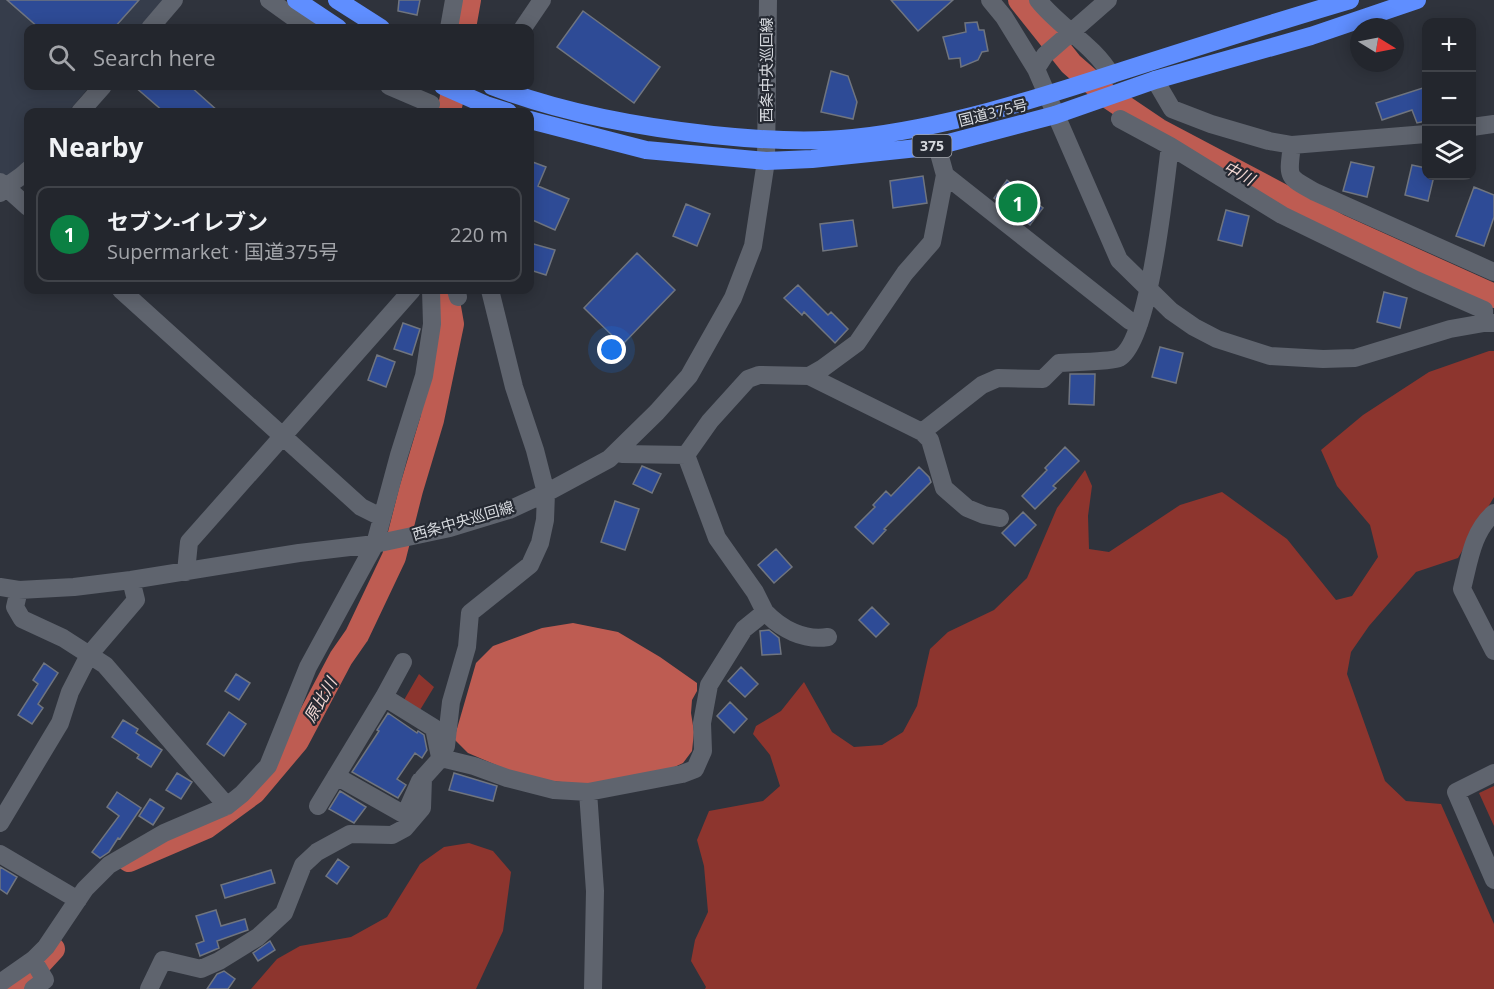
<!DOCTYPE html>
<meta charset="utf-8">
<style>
:root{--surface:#23262d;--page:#2b2e35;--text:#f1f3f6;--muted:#a3a5aa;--line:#404349;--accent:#0b8043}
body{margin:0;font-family:"Open Sans","Noto Sans JP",sans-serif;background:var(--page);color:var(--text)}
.controls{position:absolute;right:18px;top:18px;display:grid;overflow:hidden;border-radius:12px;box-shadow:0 3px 15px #0003}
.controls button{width:54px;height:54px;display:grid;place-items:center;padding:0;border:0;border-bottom:2px solid var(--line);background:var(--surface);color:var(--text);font:30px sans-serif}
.compass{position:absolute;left:1350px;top:18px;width:54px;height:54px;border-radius:50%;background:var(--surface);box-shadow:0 3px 15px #0003;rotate:100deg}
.you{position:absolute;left:612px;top:350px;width:21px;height:21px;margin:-15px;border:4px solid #fff;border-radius:50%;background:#1a73e8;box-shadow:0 0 0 9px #1a73e833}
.badge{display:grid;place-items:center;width:39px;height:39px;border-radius:50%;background:var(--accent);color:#fff;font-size:20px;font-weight:700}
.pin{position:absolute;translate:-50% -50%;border:3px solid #fff;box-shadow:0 2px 6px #0006}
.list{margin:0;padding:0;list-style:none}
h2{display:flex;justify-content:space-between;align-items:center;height:78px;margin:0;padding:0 24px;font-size:26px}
h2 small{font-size:20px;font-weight:400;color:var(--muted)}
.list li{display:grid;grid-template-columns:39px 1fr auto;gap:18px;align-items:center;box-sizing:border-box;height:96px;margin:0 12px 12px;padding:0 12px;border:2px solid var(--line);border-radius:12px}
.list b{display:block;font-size:22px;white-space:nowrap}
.list p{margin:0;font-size:20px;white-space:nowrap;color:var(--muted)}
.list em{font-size:20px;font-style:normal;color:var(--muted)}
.icon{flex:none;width:33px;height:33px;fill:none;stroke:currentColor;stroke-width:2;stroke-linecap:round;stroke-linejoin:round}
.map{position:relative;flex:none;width:1494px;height:989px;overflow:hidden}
.search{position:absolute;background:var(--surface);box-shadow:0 3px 15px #0003;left:24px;top:24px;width:510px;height:66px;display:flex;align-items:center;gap:15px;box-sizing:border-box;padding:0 21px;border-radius:12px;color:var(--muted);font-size:22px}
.panel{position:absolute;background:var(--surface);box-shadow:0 3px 15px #0003;left:24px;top:108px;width:510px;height:186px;border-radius:12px}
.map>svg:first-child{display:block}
.built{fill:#363d4b}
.green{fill:#8d352e}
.water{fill:#be5c52}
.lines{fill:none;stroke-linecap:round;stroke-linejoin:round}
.river{stroke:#be5c52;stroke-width:24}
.building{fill:#2e4b96;stroke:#70757f;stroke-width:1.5}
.minor{stroke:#5f646e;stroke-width:18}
.highway{stroke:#5f8eff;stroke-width:18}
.labels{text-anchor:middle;stroke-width:4.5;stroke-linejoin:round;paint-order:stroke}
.shield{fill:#252932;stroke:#a2a5ab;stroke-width:1.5}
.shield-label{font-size:14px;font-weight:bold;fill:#d7dadf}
.street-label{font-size:15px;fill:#d7dadf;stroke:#252932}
.water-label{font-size:16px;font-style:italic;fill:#f2d7d3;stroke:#252932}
</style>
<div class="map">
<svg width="1494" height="989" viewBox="0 0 1494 989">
<rect width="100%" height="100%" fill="#2f333c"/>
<path class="built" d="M0 0H163L139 28H28V86H90L68 112H28V159L0 193Z"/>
<path class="green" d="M1489 351H1494V497L1458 558 1416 572 1369 626 1351 652 1347 674 1385 781 1406 801 1441 804 1494 924V989H705L706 987 691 961 695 940 708 912 704 866 697 840 709 811 763 801 780 786 770 755 753 734 756 726 781 711 804 682 832 732 854 747 882 745 903 732 917 706 930 649 948 632 994 610 1027 578 1057 508 1085 470 1092 486 1088 516 1089 549 1109 552 1180 505 1222 492 1287 539 1336 600 1352 596 1378 557 1370 525 1337 486 1321 450 1363 415 1429 372Z
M419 674 434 687 420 710 404 700Z
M1494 786V826L1479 793Z
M469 843 493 851 511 872 503 931 476 989H251L277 959 300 946 351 937 387 917 420 864 444 847Z"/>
<path class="water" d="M573 623 618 632 660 657 697 683V691L692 700 691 713 694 732 692 751 683 763 666 771 594 785 529 779 468 753 454 739 476 663 493 646 542 628Z"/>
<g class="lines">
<path class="river" d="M1020 0 1071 64 1109 97 1158 130 1341 227 1494 296
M464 28 469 0
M449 112 454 86
M129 860 206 827 254 792 297 741 341 658 357 635 394 557 411 490 432 420 452 324 446 290
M8 989 30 974 53 949"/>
</g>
<path class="building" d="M7 0H139L114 28H39Z
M399 0H420L417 15 398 11Z
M891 0H953L918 31Z
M583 11 660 67 634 103 557 47Z
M977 22 979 30H984L988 51 982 52 978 60 961 67 960 58 949 59 943 37 966 32 965 23Z
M831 71 848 76 857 102 853 119 821 112Z
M134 86H190L219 112H164Z
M1426 87V121L1417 123 1412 110 1382 120 1376 103Z
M530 161 546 167 538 186 569 199 555 230 530 219Z
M1351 162 1374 167 1367 197 1343 191Z
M1412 165 1426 168V176H1434L1428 201 1405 195Z
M923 176 927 203 893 208 890 181Z
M1007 180 1043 208 1030 225 994 198Z
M1474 187 1494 195V217L1484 246 1456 236Z
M686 204 710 214 697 246 673 236Z
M1226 210 1249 216 1242 246 1218 240Z
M853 220 857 246 823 251 820 224Z
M530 243 555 250 546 275 530 270Z
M637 253 675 290 622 345 584 308Z
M798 285 828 315 831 312 848 329 835 343 804 312 802 315 784 298Z
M1384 292 1407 298 1400 328 1377 322Z
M403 323 420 329 412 355 394 349Z
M1160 347 1183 353 1176 383 1152 377Z
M377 355 395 362 386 387 368 380Z
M1070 374H1095L1094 405 1069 404Z
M1065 447 1079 461 1053 486 1056 488 1035 509 1022 496 1047 470 1045 468Z
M642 466 661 474 652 493 633 484Z
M919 467 929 477 931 482 884 529 886 530 873 544 855 527 875 507 873 505 886 491 891 496Z
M615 501 639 509 625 550 601 542Z
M1023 512 1036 525 1015 546 1002 533Z
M776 549 792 567 774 583 758 565Z
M872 607 889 624 876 637 859 620Z
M769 630 779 638 781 654 762 655 760 631Z
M44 663 58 673 38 704 43 708 32 724 18 715 38 684 33 680Z
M741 667 758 684 745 697 728 681Z
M236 674 250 683 239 700 225 691Z
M730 702 747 719 734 733 717 716Z
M229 712 246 724 224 756 207 744Z
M388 713 417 733 418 731 424 735 427 750 422 758 415 753 397 779 406 785 398 798 352 772 379 731 377 730Z
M123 720 138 729 136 733 162 750 151 767 137 758 139 755 112 737Z
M177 773 192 782 181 799 166 790Z
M454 773 497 786 493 801 449 790Z
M340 791 366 807 354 823 329 809Z
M117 792 141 808 120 839 118 838 109 852 100 858 92 852 119 816 107 807Z
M150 799 164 808 153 825 139 816Z
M338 859 349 867 337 884 326 876Z
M0 867 17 877 7 894 0 889Z
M271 870 275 883 225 898 221 885Z
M216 910 221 926 245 919 248 930 217 941 219 948 200 956 196 944 204 941 196 916Z
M270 941 275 950 258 961 253 953Z
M224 971 235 979 228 989H207L217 974Z"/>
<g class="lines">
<path class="minor" d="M269 0 308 28
M990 0 1004 17 1036 69 1119 260 1171 311 1194 327 1217 339 1270 356 1323 359 1355 358 1450 329 1484 323H1494
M1038 0C1059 27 1094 45 1111 75
M150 28 174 0
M449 28 454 0
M523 28 542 0
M1036 69 1045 55 1108 0
M1155 80 1172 109 1211 124 1269 141 1292 145 1426 134
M389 86 431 104
M80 112 103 86
M1120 119 1170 146 1282 215 1416 280 1484 310V323
M1472 127 1494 124
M1292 145C1288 178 1286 176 1315 192L1494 272
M945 175 1130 321 1139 324
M0 182 28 207
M0 193C8 183 20 179 28 170
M121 290 361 507 381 517
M456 290 458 297
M809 376 823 368 857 343 905 273 932 242 945 175 937 146
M922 432 930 440 944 488 967 508 984 515 1000 518
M616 452 622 454 686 455
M686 455 710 421 748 379 759 375 809 376 922 432 982 385 998 378 1043 379 1059 363C1071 362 1111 362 1119 358 1150 341 1165 184 1170 146
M1494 513C1472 532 1469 562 1462 589L1494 651
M186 572 189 542 412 290
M0 587 19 590 74 587 131 580 299 553 375 544 450 528 509 510 546 493 609 459 657 412 689 376 733 298 753 246 766 161 768 0
M19 590 15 607 22 619 63 638 105 665 227 806
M765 612C781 629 804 641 828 637
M384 697 434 728 440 757
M441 758 474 766 507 778 554 790 588 792 682 774 695 769 703 751 702 723 709 685 744 629 765 612 755 592 717 538 686 455
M1494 773 1456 792 1494 880
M336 776 405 815 420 781
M588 792 595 891 593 989
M318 806 384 697 403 662
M0 823 60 723 70 692 89 655 136 600 131 580
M0 854 78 900
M33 960 45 980 33 989
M0 983 33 960 46 947 85 889 109 865 164 833 227 806 242 794 268 766 308 667 375 544 399 455 424 376 432 324 431 290
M149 989 163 960 201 969 219 961 258 937 284 913 303 865 317 852 350 834 392 835 405 828 422 808 423 778 441 758 446 746 451 702 467 647 470 613 530 565 540 543 545 520 546 493 535 450 514 387 490 290"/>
<path class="highway" d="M296 0 338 28
M337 0 381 28
M443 86 486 105 508 112
M492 86C562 113 638 127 713 135 760 140 806 143 853 138 946 128 1036 99 1125 70 1200 46 1275 22 1350 0
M530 120 646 150 766 161 812 159 937 146 1055 115 1155 80 1311 36 1417 0"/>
</g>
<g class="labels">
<rect class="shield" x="912.5" y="135" width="39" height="22" rx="4.5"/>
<g class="shield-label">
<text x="932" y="151">375</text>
</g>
<g class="street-label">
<text transform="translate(767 70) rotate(-90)" y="5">西条中央巡回線</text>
<text transform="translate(993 113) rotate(-14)" y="5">国道375号</text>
<text transform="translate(463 521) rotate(-16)" y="5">西条中央巡回線</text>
</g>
<g class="water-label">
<text transform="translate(1239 173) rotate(28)" y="6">中川</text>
<text transform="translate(320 700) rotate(-60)" y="6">原比川</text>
</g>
</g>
</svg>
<div class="controls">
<button>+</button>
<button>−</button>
<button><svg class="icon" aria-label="layers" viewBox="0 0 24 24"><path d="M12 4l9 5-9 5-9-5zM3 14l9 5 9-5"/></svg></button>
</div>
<svg class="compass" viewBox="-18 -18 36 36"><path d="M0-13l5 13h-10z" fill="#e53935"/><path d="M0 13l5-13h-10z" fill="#a3a5aa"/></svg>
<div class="you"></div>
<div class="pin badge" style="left:1018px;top:203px">1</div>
<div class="search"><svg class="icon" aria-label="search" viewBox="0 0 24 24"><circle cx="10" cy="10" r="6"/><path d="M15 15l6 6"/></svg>Search here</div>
<section class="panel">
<h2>Nearby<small></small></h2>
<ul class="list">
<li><span class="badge">1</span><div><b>セブン-イレブン</b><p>Supermarket · 国道375号</p></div><em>220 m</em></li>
</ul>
</section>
</div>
